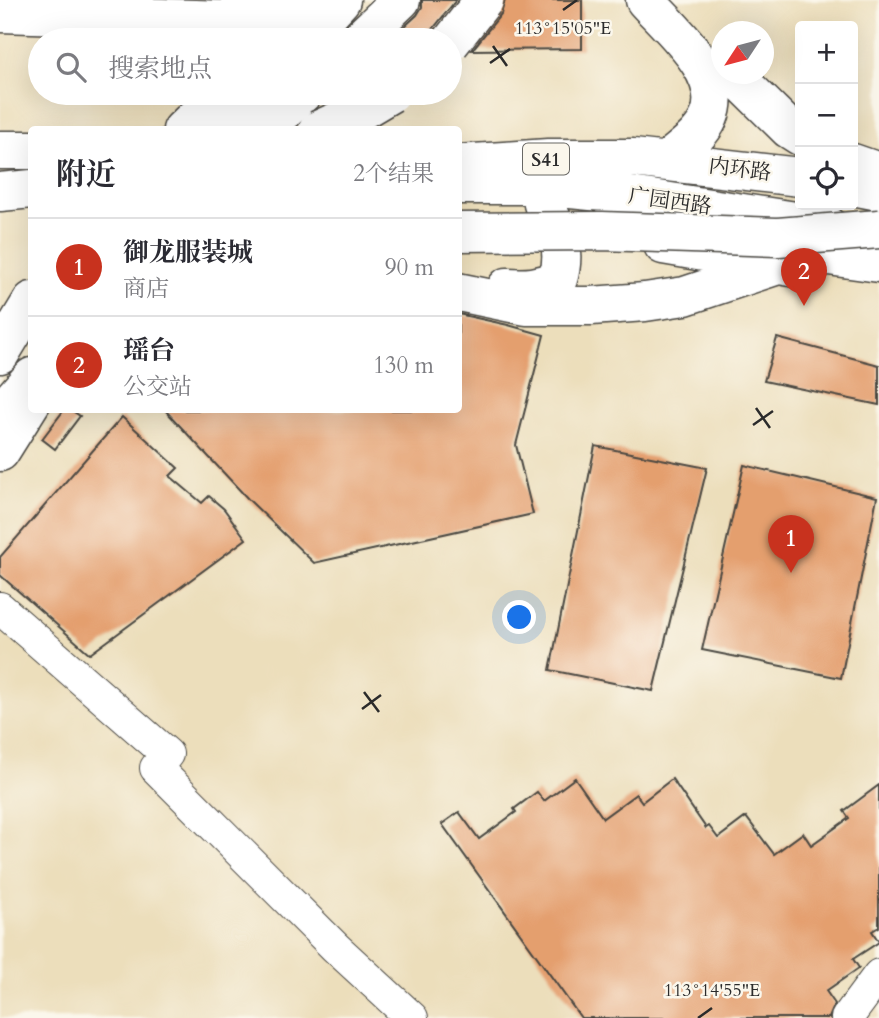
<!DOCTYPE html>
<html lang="zh">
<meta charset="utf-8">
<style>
:root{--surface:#fff;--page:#f2f2f3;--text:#2b2b33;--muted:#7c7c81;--line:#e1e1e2;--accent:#c8321e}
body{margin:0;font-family:Cardo,"Noto Serif SC",serif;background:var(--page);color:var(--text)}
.controls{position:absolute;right:21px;top:21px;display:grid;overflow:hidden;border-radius:7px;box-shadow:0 7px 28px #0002}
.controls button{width:63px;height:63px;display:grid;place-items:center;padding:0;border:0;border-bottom:2px solid var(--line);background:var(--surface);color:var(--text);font:35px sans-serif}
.compass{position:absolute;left:711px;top:21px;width:63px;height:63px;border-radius:50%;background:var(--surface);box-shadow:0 7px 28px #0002;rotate:234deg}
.you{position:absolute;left:520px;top:618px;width:24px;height:24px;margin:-18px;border:5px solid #fff;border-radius:50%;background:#1a73e8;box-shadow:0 0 0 10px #1a73e833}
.badge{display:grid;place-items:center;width:46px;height:46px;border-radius:50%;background:var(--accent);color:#fff;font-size:23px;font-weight:700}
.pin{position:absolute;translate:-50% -58px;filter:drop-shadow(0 2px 4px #0008)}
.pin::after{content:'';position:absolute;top:37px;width:24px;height:21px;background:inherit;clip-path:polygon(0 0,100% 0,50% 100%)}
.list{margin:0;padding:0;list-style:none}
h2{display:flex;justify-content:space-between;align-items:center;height:91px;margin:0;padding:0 28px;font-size:30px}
h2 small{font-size:23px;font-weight:400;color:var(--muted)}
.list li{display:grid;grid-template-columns:46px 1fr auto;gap:21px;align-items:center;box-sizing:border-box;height:98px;padding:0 28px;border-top:2px solid var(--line)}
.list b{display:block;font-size:26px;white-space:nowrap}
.list p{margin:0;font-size:23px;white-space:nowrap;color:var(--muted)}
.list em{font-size:23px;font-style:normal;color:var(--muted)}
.icon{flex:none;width:38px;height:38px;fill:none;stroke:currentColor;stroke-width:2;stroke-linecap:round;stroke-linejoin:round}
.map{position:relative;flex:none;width:879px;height:1018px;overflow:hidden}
.search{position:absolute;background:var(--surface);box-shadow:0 7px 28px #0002;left:28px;top:28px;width:434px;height:77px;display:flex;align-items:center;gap:18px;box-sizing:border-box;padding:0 24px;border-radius:38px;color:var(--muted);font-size:26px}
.panel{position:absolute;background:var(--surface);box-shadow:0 7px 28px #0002;left:28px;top:126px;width:434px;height:287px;border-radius:7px}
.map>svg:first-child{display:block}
.building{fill:#e49f6e}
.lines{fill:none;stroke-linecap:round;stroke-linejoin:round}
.minor-casing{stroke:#484641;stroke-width:34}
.major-casing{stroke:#484641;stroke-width:41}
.highway-casing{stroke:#484641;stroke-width:41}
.minor{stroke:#fff;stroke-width:32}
.major{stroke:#fff;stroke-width:38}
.highway{stroke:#fff;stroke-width:38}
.highway-bridge-casing{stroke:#484641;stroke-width:41;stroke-linecap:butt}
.highway-bridge{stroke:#fff;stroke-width:38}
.ticks{fill:none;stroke:#2b2b2b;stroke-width:2.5}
.labels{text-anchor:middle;stroke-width:5;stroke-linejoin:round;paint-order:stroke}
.shield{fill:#fbf7ec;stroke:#696865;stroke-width:2}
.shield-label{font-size:19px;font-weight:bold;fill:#2b2b2b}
.street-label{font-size:21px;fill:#2b2b2b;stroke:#fbf7ec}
.ticks-label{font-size:18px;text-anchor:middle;fill:#2b2b2b;stroke:#fbf7ec;stroke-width:5;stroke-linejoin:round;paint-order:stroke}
</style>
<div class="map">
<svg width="879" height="1018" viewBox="0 0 879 1018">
<rect width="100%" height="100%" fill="#fbf7ec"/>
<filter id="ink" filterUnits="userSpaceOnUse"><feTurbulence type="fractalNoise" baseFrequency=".0143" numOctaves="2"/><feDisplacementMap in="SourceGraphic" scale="14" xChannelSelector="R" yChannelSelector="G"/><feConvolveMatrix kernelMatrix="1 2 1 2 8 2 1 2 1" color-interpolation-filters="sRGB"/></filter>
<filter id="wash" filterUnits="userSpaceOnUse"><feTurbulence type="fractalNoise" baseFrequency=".00686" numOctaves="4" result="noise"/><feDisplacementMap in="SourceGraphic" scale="28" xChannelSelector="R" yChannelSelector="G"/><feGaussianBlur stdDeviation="1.57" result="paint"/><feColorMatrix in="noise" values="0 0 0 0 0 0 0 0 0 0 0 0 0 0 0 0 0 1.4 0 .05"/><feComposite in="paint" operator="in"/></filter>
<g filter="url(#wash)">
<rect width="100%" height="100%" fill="#ecdebb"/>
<g id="blocks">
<path class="building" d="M422 0H456L433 29 428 40H390L417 15 422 7Z
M505 0H582V49L472 50 501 14Z
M283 35V40H242L280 36Z
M458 314 508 325 544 335 516 445 533 514 314 563 249 500 165 410H458Z
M777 338 879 365V405L764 381Z
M64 410H71L80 416 55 449 42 439Z
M122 417 178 468 170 476 202 503 209 496 224 509 246 539 90 654 0 575V557Z
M595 446 707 468 653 691 550 670Z
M744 465 877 497 841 678 702 650Z
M575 778 603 818 636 794 642 802 672 779 706 828 709 826 718 838 746 817 774 854 803 833 811 845 849 818 844 811 879 785V927L872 931 879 942 853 959 859 968 826 991 835 1004 829 1018H581L442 824 459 812 479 839 516 812 514 809 537 792 544 801Z"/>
</g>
</g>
<g filter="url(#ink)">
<use href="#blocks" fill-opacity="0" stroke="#484641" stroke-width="2"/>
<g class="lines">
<g class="minor-casing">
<path id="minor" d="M0 608 167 754 156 768 335 947 412 1018
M847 1018 879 975"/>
</g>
<g class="major-casing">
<path id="major" d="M645 0C670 28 727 75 709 117 702 134 686 145 673 156
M0 13 227 20 277 14 320 0
M304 40 341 0
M359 40 401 0
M733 74 789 129 800 136
M182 130 220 93
M222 130 256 93
M265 130 303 93
M0 150H32
M853 163 879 172
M458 185H530L611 193 829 226
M663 245 803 269
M507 287C526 288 540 288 558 279 566 253 559 226 543 204
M458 292 526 306H591L645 302 685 296 775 266
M0 354 32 301
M0 452 32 401"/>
</g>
<g class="highway-casing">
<path id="highway" d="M458 164 548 158H633L800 177
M853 186 879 191
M0 192 32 189
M764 247 879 263
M0 413 32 377"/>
</g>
<use href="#minor" class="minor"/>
<use href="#major" class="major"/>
<use href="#highway" class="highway"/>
<g class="highway-bridge-casing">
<path id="highway-bridge" d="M450 43 484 0
M318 130 364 109 391 93
M458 232 602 231 778 237 879 229"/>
</g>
<use href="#highway-bridge" class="highway-bridge"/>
</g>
</g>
<path class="ticks" d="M563 10 577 0M493 46 507 66M490 63 510 49M756 408 770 428M753 425 773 411M364 692 379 712M362 709 381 695M698 1018 712 1008"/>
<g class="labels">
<rect class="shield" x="523" y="143.5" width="46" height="31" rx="5"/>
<g class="shield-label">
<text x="546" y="166">S41</text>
</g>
<g class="street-label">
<text transform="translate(740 169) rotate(7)" y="7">内环路</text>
<text transform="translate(670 201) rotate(8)" y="7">广园西路</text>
</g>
</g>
<g class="ticks-label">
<text x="563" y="34">113°15'05"E</text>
<text x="712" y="996">113°14'55"E</text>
</g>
</svg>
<div class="controls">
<button>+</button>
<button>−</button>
<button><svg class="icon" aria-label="locate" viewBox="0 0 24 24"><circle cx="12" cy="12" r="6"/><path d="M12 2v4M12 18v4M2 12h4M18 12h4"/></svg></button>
</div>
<svg class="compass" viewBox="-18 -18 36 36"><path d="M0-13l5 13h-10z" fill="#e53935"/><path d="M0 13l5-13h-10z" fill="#7c7c81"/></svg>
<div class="you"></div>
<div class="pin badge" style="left:791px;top:573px">1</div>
<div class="pin badge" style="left:804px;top:306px">2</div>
<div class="search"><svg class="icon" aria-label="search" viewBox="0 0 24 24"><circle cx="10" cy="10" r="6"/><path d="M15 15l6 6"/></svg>搜索地点</div>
<section class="panel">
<h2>附近<small>2个结果</small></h2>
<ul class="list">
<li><span class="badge">1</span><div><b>御龙服装城</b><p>商店</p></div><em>90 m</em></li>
<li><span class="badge">2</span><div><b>瑶台</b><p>公交站</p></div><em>130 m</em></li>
</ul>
</section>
</div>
